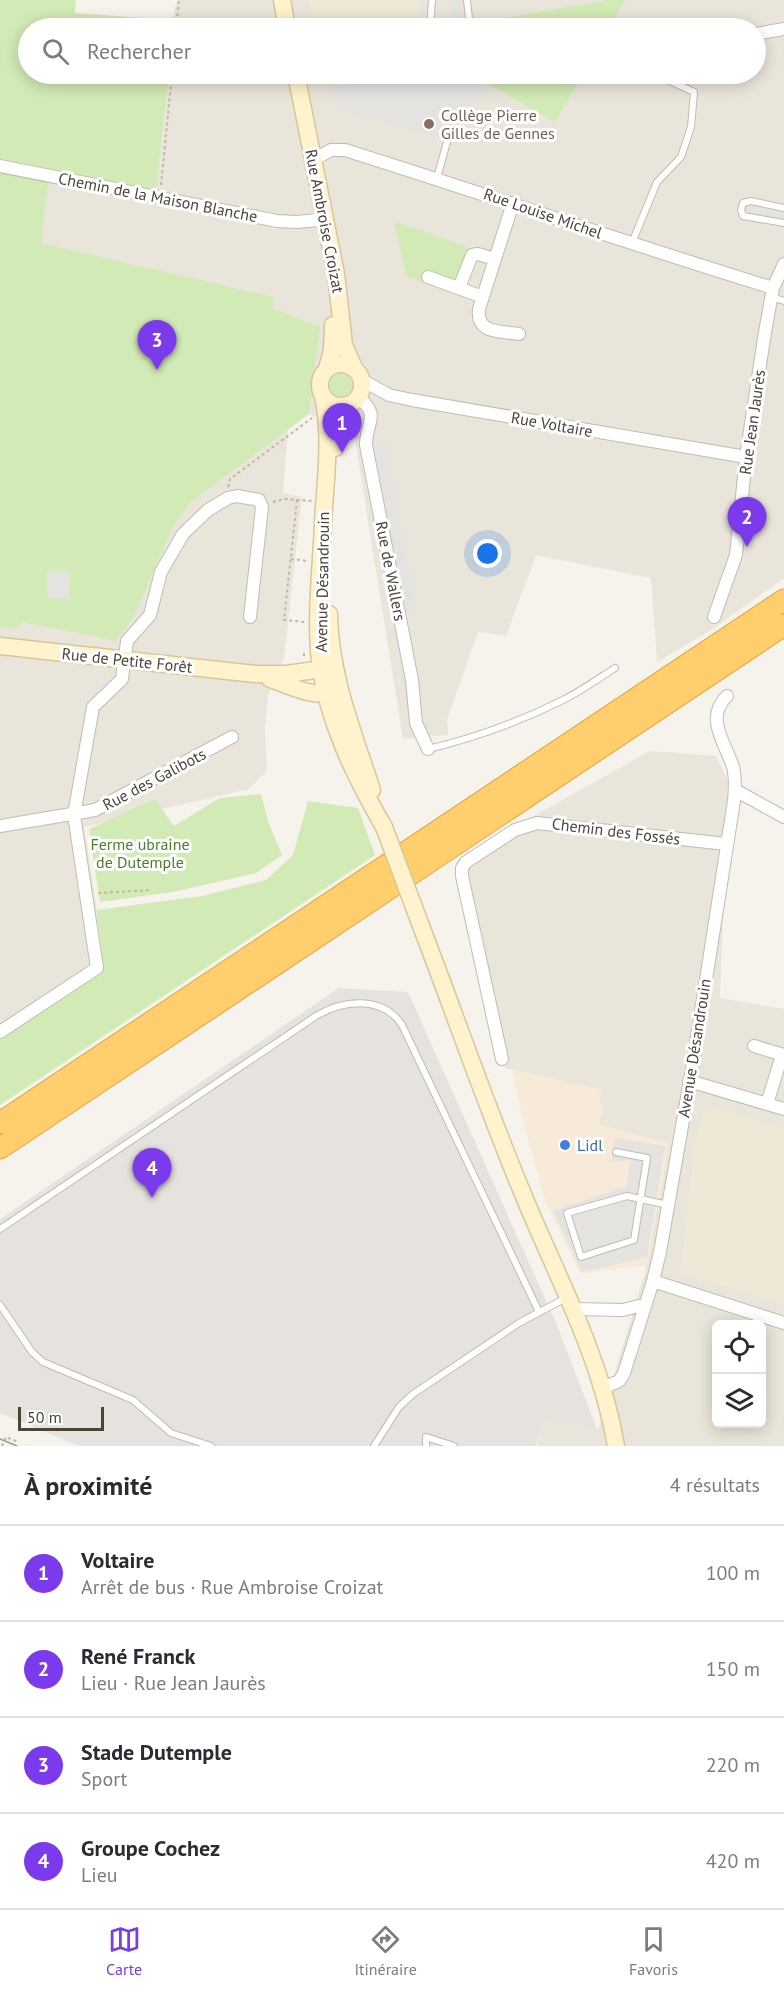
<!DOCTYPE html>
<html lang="fr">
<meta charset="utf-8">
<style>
:root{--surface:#fff;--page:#f7f7f7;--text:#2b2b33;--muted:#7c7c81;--line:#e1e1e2;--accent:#7c3aed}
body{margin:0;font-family:"PT Sans",sans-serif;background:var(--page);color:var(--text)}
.controls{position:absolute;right:18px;bottom:18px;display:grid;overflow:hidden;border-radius:9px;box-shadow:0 3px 15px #0003}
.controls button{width:54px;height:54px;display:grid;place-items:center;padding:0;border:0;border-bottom:2px solid var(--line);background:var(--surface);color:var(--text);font:30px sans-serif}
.scale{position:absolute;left:18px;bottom:15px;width:86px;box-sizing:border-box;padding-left:6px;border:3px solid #4b4439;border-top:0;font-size:16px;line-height:21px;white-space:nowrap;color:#4b4439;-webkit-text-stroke:4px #fff;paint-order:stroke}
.you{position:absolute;left:488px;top:554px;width:21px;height:21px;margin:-15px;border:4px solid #fff;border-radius:50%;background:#1a73e8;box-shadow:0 0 0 9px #1a73e833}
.badge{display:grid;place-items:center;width:39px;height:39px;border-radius:50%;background:var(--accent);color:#fff;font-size:20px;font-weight:700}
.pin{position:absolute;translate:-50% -50px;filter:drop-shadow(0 2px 3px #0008)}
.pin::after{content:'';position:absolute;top:32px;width:21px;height:18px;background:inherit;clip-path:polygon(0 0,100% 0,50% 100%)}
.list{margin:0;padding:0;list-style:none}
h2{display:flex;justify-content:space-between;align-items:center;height:78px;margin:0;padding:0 24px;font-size:26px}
h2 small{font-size:20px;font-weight:400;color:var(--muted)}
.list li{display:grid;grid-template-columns:39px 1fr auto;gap:18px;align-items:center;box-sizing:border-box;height:96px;padding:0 24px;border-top:2px solid var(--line)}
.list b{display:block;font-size:22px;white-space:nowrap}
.list p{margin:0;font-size:20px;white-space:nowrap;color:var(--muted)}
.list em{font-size:20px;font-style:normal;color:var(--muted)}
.icon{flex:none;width:33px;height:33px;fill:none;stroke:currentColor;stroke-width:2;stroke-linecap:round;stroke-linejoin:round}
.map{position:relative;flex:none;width:784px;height:1446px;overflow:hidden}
.search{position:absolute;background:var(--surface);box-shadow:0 3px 15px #0003;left:18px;right:18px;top:18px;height:66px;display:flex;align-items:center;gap:15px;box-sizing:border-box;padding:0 21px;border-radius:33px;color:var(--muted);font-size:22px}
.sheet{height:462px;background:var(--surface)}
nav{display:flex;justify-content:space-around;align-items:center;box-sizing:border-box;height:84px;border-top:2px solid var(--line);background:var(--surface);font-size:16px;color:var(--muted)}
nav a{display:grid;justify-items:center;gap:3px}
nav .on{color:var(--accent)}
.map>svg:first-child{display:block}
.residential{fill:#eae5da;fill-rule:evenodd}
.commercial{fill:#f7ead8}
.industrial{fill:#e6e2dd}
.education{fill:#efe8d6}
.green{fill:#d2eab5}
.parking{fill:#e5e3e0}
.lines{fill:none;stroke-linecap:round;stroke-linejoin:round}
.lane-casing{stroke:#c2bbae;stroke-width:8}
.street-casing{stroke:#c2bbae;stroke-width:14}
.secondary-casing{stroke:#d6c79b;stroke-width:19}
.highway-casing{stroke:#e0a43c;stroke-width:23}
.path{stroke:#c4b79f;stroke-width:2;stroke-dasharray:3 3;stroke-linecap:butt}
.lane{stroke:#fff;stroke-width:6}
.street{stroke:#fff;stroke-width:12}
.secondary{stroke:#fff3cd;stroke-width:16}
.highway{stroke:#ffcf6e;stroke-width:21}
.tram{stroke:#9a9a9a;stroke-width:1.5}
.secondary-bridge-casing{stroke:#d6c79b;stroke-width:19;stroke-linecap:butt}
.secondary-bridge{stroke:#fff3cd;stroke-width:16}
.education-dot{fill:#8d6e63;stroke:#fff;stroke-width:2}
.shop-dot{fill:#3f7fe0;stroke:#fff;stroke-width:2}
.labels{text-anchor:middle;stroke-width:6;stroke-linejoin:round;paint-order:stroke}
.education-label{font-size:16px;fill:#785e54;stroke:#fff;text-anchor:start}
.street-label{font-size:16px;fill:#4b4439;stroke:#fff}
.park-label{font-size:16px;fill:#4a7f2a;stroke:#fff}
.shop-label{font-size:16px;fill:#366cbe;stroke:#fff;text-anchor:start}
</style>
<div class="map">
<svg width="784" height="1446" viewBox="0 0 784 1446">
<rect width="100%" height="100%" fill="#f6f3ec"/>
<path class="residential" d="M177 0H784V578L713 629 657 662 651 578 536 555 506 636 478 632 447 720 448 735 403 739 354 433 309 414 288 430 283 493 302 497 284 659 268 696 265 727 267 771 249 789 84 827 97 910 104 972 0 1040V164L156 189 169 74H756V28H174Z
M650 751 716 756 728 781 720 998 784 1009V1446H537L545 1418 598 1429 647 1265 669 1143 599 1125 603 1105 598 1104 601 1090 505 1068 455 868 532 817ZM716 1324H762V1424H716Z"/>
<path class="commercial" d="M512 1069 602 1090 599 1103 603 1105 599 1125 669 1143 647 1265 580 1274 545 1200 521 1114Z"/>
<path class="industrial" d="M339 988 408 992 556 1323 597 1429 545 1418 536 1446H79L0 1413V1219Z"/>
<path class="education" d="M309 0H417L421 28H315Z
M709 1107 784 1130V1303L681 1272 694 1150 702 1116Z"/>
<path class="green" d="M0 0H76L75 13 173 20 177 0 174 28H28V74H169L156 189 49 176 41 243 273 297V308L320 327 309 414 192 501 174 525 133 618 116 641 23 622 16 629 0 627Z
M608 0H625L609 28H499L505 18Z
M484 74H583L555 122 486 83Z
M394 221 470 248 460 278 452 282 425 273 422 282 406 276Z
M330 385a11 11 0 1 1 22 0a11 11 0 1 1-22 0Z
M261 794 268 821 282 855 256 873 173 892 100 902 89 829 155 799 174 826 220 798Z
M308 801 358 808 375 855 0 1105V1040L104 972 97 910 202 896 266 880 293 855Z"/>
<path class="parking" d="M451 0H460L464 28H455Z
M385 74H478L482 91 454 142 334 107 331 87Z
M753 199 784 204V226L741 218Z
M385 442 418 611 404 614 371 445Z
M47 571H70L69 599 47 598Z
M615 1138 665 1146 647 1257 582 1272 553 1211 627 1186 630 1160 611 1162Z"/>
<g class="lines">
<g class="lane-casing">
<path id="lane" d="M467 0 470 28
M430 28 432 0
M437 178 450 131
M784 208 751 201 743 203 741 210 743 216 784 223
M632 243 657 182 681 157 691 127 694 92 655 74
M771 297 784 301
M428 749C474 738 521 721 563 700 581 691 598 679 615 668
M616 1152 647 1158 634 1240 581 1257 567 1213 627 1196 668 1205
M0 1229 316 1016C343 1000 382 995 402 1025L539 1312
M0 1305 32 1352 43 1362 133 1400 171 1433 211 1446
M374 1446 399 1407 413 1394 519 1323 566 1298
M426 1446V1437L454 1446"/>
</g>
<g class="street-casing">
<path id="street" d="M756 34 784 29
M313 160 331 150H345C488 195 630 244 773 288
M0 166 277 221 297 222 317 220
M513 203 479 309C476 334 500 331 519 334
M428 277 483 297
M459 288 472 255 478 254 495 259
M362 380 389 395 412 400 746 457
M359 397C381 418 366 420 366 445L412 680 416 723 428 749
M714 617 736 555 746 457 765 332 773 288 784 264
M735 790 784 817
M0 826 95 810 232 737
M0 1032 97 968 74 815 93 707 122 679 127 641 150 615 161 572 183 534 208 510 228 498 237 496 259 500 262 507 250 617
M754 1046 784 1055
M502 1059 462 876V868L466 862 515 830 537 823 726 844
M689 1081 784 1109
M767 1104 782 1055
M653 1281 784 1323
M575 1309 623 1310 646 1304
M603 1388 619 1381 624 1373 653 1281 660 1252 692 1069 734 801C735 790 736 778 733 767 726 744 704 718 727 696"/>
</g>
<g class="secondary-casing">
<path id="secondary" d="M282 0 287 28
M296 74 336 274 344 345 354 368
M320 385a21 21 0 1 1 42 0a21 21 0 1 1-42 0Z
M327 369 332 350 333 325
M323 396C332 438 325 482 323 524 321 569 315 617 320 662 328 722 354 775 384 827
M335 448 343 415 351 404
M329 614C330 676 353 732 372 790
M0 646 255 674H287L322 669 333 670
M270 679C292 686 314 700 337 690
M421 926C456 1017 487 1109 525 1199 559 1281 601 1357 616 1446"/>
</g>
<g class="highway-casing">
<path id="highway" d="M0 1123 784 600
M0 1148 784 625"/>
</g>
<path class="path" d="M176 28 179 0
M161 185 172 74
M228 487 230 479 312 418
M297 500 284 620 305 622
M273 502 284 499 312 501
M291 559 307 561
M304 653V659
M98 893 152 890
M2 1446 6 1437 18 1442"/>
<use href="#lane" class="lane"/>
<use href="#street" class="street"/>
<use href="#secondary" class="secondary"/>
<use href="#highway" class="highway"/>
<path class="tram" d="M0 1439 17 1446"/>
<g class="secondary-bridge-casing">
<path id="secondary-bridge" d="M384 827 421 926"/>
</g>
<use href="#secondary-bridge" class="secondary-bridge"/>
</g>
<circle class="education-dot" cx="429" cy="124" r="6"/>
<circle class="shop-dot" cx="565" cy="1145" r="6"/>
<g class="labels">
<g class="education-label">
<text x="441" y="121">Collège Pierre<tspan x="441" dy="18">Gilles de Gennes</tspan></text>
</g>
<g class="street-label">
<text transform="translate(158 197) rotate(11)" y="6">Chemin de la Maison Blanche</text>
<text transform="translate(543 213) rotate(19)" y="6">Rue Louise Michel</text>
<text transform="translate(325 221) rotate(79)" y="6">Rue Ambroise Croizat</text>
<text transform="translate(752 422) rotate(-82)" y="6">Rue Jean Jaurès</text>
<text transform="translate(552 424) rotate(10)" y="6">Rue Voltaire</text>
<text transform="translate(391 571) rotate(79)" y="6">Rue de Wallers</text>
<text transform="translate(322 582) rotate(-89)" y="6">Avenue Désandrouin</text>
<text transform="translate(127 660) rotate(6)" y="6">Rue de Petite Forêt</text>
<text transform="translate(154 779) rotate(-28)" y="6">Rue des Galibots</text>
<text transform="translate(616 831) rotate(7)" y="6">Chemin des Fossés</text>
<text transform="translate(694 1048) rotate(-81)" y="6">Avenue Désandrouin</text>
</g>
<g class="park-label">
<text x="140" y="850">Ferme ubraine<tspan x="140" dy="18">de Dutemple</tspan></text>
</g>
<g class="shop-label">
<text x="577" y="1151">Lidl</text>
</g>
</g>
</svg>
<div class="controls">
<button><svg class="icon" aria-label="locate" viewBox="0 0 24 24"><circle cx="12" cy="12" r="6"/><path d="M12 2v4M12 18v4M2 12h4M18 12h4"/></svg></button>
<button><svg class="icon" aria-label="layers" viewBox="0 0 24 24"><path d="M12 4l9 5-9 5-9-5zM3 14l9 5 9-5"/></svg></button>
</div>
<div class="scale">50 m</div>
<div class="you"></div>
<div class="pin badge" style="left:342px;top:453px">1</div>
<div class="pin badge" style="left:747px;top:547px">2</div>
<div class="pin badge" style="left:157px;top:370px">3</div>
<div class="pin badge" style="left:152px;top:1198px">4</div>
<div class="search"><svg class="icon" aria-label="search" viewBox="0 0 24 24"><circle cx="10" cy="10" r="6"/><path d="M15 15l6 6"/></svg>Rechercher</div>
</div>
<section class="sheet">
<h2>À proximité<small>4 résultats</small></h2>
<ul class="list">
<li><span class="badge">1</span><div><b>Voltaire</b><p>Arrêt de bus · Rue Ambroise Croizat</p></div><em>100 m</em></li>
<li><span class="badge">2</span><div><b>René Franck</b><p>Lieu · Rue Jean Jaurès</p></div><em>150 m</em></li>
<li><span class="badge">3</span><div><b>Stade Dutemple</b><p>Sport</p></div><em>220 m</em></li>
<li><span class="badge">4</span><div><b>Groupe Cochez</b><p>Lieu</p></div><em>420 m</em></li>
</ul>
</section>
<nav>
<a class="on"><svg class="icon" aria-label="map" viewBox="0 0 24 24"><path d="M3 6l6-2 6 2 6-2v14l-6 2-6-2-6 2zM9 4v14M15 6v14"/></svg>Carte</a>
<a><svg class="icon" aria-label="directions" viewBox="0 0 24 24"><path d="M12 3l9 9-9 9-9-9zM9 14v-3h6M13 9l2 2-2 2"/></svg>Itinéraire</a>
<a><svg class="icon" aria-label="saved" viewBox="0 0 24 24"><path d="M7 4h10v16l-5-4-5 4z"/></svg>Favoris</a>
</nav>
